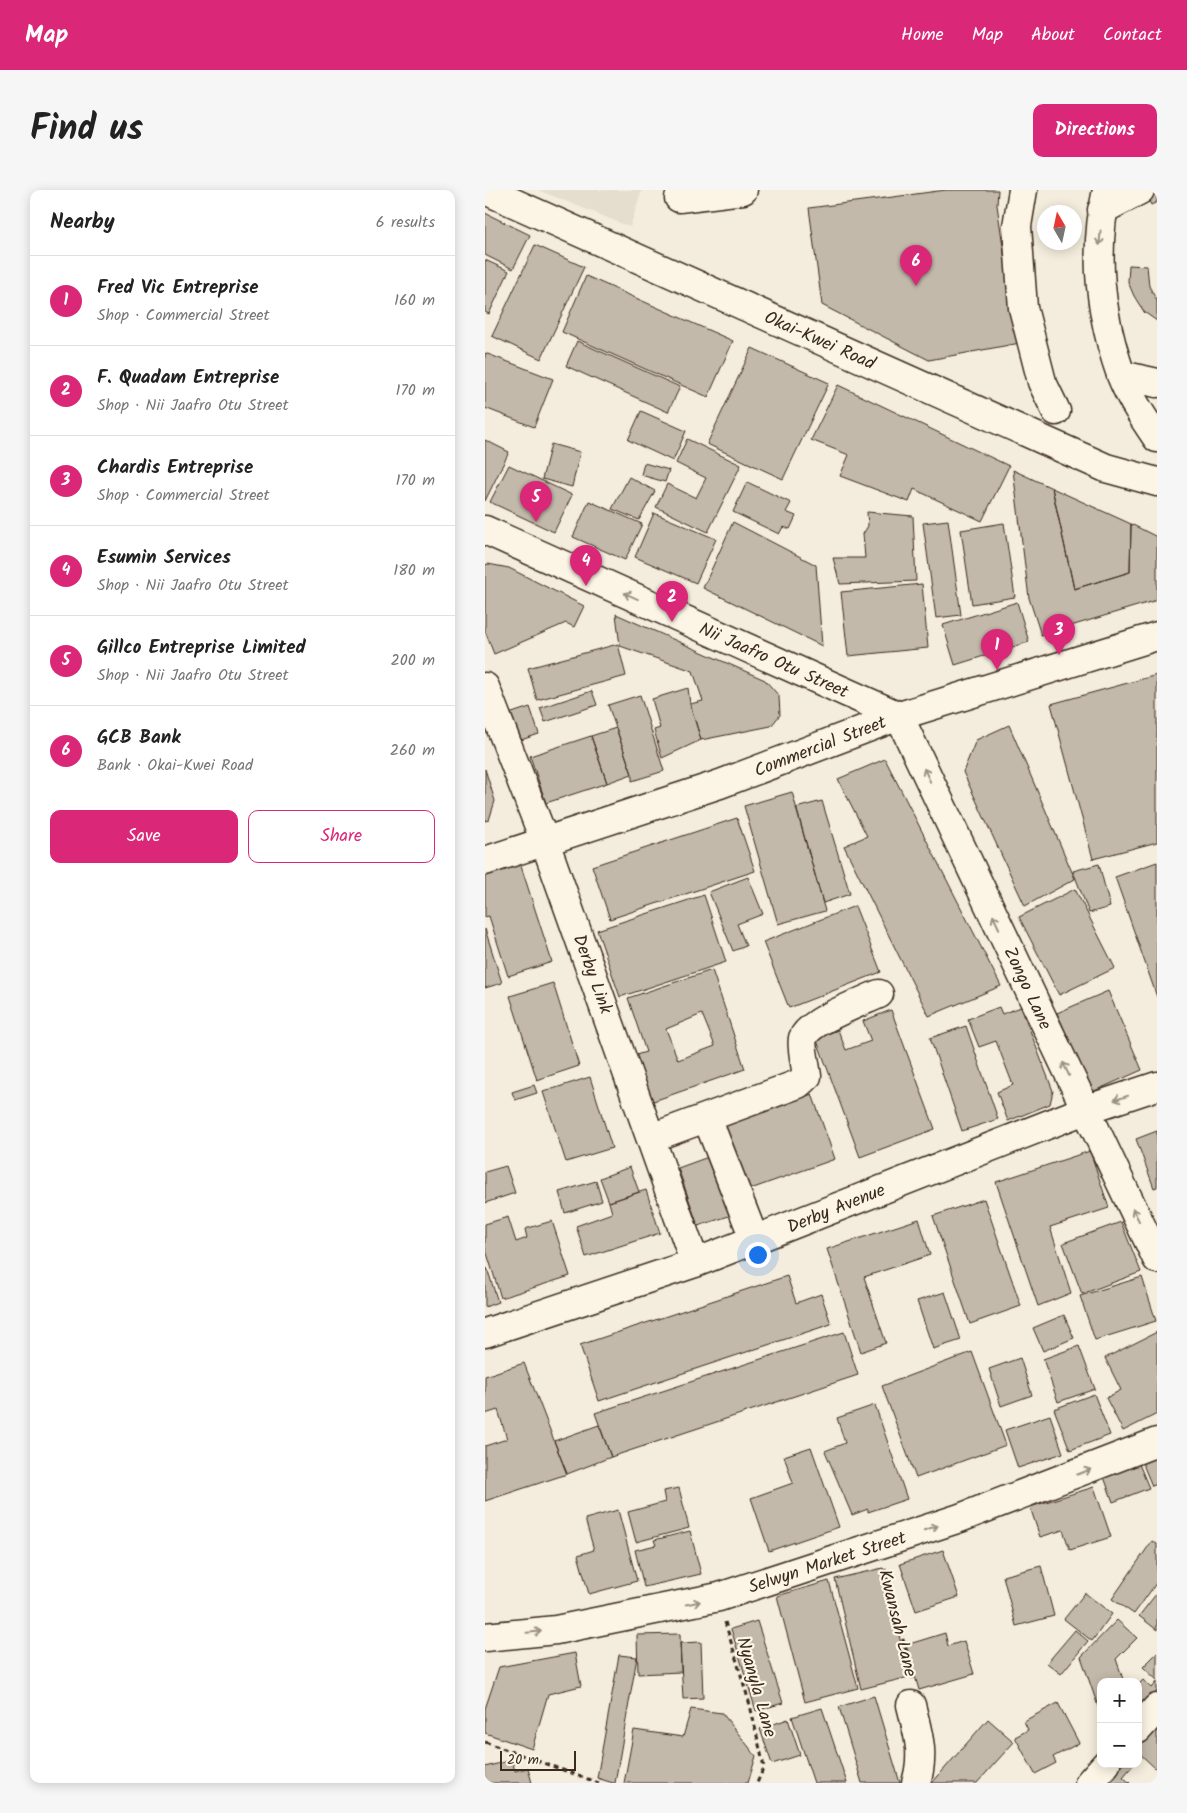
<!DOCTYPE html>
<meta charset="utf-8">
<style>
:root{--surface:#fff;--page:#f6f6f6;--text:#222;--muted:#767676;--line:#e0e0e0;--accent:#db2777}
body{margin:0;font-family:Kalam,sans-serif;background:var(--page);color:var(--text)}
.controls{position:absolute;right:15px;bottom:15px;display:grid;overflow:hidden;border-radius:10px;box-shadow:0 2px 12px #0003}
.controls button{width:45px;height:45px;display:grid;place-items:center;padding:0;border:0;border-bottom:1px solid var(--line);background:var(--surface);color:var(--text);font:25px sans-serif}
.compass{position:absolute;left:552px;top:15px;width:45px;height:45px;border-radius:50%;background:var(--surface);box-shadow:0 2px 12px #0003;rotate:351deg}
.scale{position:absolute;left:15px;bottom:12px;width:76px;box-sizing:border-box;padding-left:5px;border:2px solid #3b2a1e;border-top:0;font-size:14px;line-height:18px;white-space:nowrap;color:#3b2a1e;-webkit-text-stroke:4px #fcf5e5;paint-order:stroke}
.you{position:absolute;left:272px;top:1064px;width:18px;height:18px;margin:-12px;border:4px solid #fff;border-radius:50%;background:#1a73e8;box-shadow:0 0 0 8px #1a73e833}
.badge{display:grid;place-items:center;width:32px;height:32px;border-radius:50%;background:var(--accent);color:#fff;font-size:16px;font-weight:700}
.pin{position:absolute;translate:-50% -41px;filter:drop-shadow(0 1px 2px #0008)}
.pin::after{content:'';position:absolute;top:26px;width:18px;height:15px;background:inherit;clip-path:polygon(0 0,100% 0,50% 100%)}
.list{margin:0;padding:0;list-style:none}
h2{display:flex;justify-content:space-between;align-items:center;height:65px;margin:0;padding:0 20px;font-size:21px}
h2 small{font-size:16px;font-weight:400;color:var(--muted)}
.list li{display:grid;grid-template-columns:32px 1fr auto;gap:15px;align-items:center;box-sizing:border-box;height:90px;padding:0 20px;border-top:1px solid var(--line)}
.list b{display:block;font-size:19px;white-space:nowrap}
.list p{margin:0;font-size:16px;white-space:nowrap;color:var(--muted)}
.list em{font-size:16px;font-style:normal;color:var(--muted)}
.actions{display:flex;gap:10px;padding:15px 20px}
.actions a{flex:1;padding:11px 0;border:1px solid var(--accent);border-radius:10px;text-align:center;font-size:18px;color:var(--accent)}
.actions .main{background:var(--accent);color:#fff}
.map{position:relative;flex:none;width:672px;height:1593px;overflow:hidden;border-radius:10px}
header{display:flex;align-items:center;gap:30px;box-sizing:border-box;height:70px;padding:0 25px;background:var(--accent);color:#fff}
header strong{font-size:24px}
nav{display:flex;gap:28px;margin-inline-start:auto;font-size:18px}
.intro{display:flex;align-items:center;justify-content:space-between;box-sizing:border-box;height:120px;padding:0 30px}
h1{margin:0;font-size:35px}
.button{padding:12px 22px;border-radius:10px;background:var(--accent);color:#fff;font-size:18px;font-weight:700}
main{display:flex;gap:30px;padding:0 30px}
aside{flex:1;background:var(--surface);border-radius:10px;box-shadow:0 2px 12px #0003}
.map>svg:first-child{display:block}
.built{fill:#e5ddce}
.building{fill:#c3b9aa;stroke:#3b2a1e;fill-rule:evenodd}
.lines{fill:none;stroke-linecap:round;stroke-linejoin:round}
.minor-casing{stroke:#3b2a1e;stroke-width:31}
.major-casing{stroke:#3b2a1e;stroke-width:31}
.path{stroke:#3b2a1e;stroke-width:3;stroke-dasharray:5 4;stroke-linecap:butt}
.minor{stroke:#fcf5e5;stroke-width:28}
.major{stroke:#fcf5e5;stroke-width:28}
.oneway{stroke:#9c9082}
.labels{text-anchor:middle;stroke-width:4.5;stroke-linejoin:round;paint-order:stroke}
.street-label{font-size:18px;fill:#3b2a1e;stroke:#fcf5e5}
</style>
<header>
<strong>Map</strong>
<nav><a>Home</a><a>Map</a><a>About</a><a>Contact</a></nav>
</header>
<div class="intro"><h1>Find us</h1><a class="button">Directions</a></div>
<main>
<aside>
<h2>Nearby<small>6 results</small></h2>
<ul class="list">
<li><span class="badge">1</span><div><b>Fred Vic Entreprise</b><p>Shop · Commercial Street</p></div><em>160 m</em></li>
<li><span class="badge">2</span><div><b>F. Quadam Entreprise</b><p>Shop · Nii Jaafro Otu Street</p></div><em>170 m</em></li>
<li><span class="badge">3</span><div><b>Chardis Entreprise</b><p>Shop · Commercial Street</p></div><em>170 m</em></li>
<li><span class="badge">4</span><div><b>Esumin Services</b><p>Shop · Nii Jaafro Otu Street</p></div><em>180 m</em></li>
<li><span class="badge">5</span><div><b>Gillco Entreprise Limited</b><p>Shop · Nii Jaafro Otu Street</p></div><em>200 m</em></li>
<li><span class="badge">6</span><div><b>GCB Bank</b><p>Bank · Okai-Kwei Road</p></div><em>260 m</em></li>
</ul>
<div class="actions"><a class="main">Save</a><a>Share</a></div>
</aside>
<div class="map">
<svg width="672" height="1593" viewBox="0 0 672 1593">
<rect width="100%" height="100%" fill="#f4eddd"/>
<filter id="ink" filterUnits="userSpaceOnUse"><feTurbulence type="fractalNoise" baseFrequency=".02" numOctaves="2"/><feDisplacementMap in="SourceGraphic" scale="10" xChannelSelector="R" yChannelSelector="G"/><feConvolveMatrix kernelMatrix="1 2 1 2 8 2 1 2 1" color-interpolation-filters="sRGB"/></filter>
<g filter="url(#ink)">
<path class="built" d="M53 0H157L145 37Z"/>
<path class="building" d="M461 0H513L512 15 520 70 535 153 444 170 337 115 324 18Z
M667 0H672V12L666 15 660 3Z
M0 23 45 45 28 79 0 65Z
M50 55 99 77 56 169 7 146Z
M0 70 24 81 4 124 0 122Z
M644 75 662 76 664 96 672 111V131L659 122 649 106 643 92Z
M101 86 248 151 223 207 77 142Z
M92 151 195 197 183 222 81 176Z
M267 158 344 193 298 289 222 254Z
M0 163 68 189 49 237 0 218Z
M353 195 524 276 497 331 429 299 424 312 355 286 364 265 326 250Z
M156 221 201 241 188 271 143 250Z
M202 249 256 275 223 342 171 317 182 294 211 308 221 288 191 273Z
M0 250 24 262 0 311Z
M66 254 95 262 87 297 57 289Z
M159 273 184 280 180 292 156 285Z
M24 275 87 305 69 342 5 312Z
M528 280 567 298 589 399 645 382 646 334 672 347V410L556 445 544 408Z
M144 287 170 301 154 330 127 319Z
M262 292 306 313 301 322 311 326 305 339 298 337 294 344 248 322Z
M567 298 646 334 645 382 589 399Z
M104 311 157 334 140 370 88 347Z
M382 322 428 326 431 391 355 394 348 368H380L378 344 383 336Z
M169 323 231 349 211 393 150 367Z
M463 330 476 425 451 428 438 333Z
M248 332 331 375 337 456 218 398Z
M519 333 530 407 487 414 476 340Z
M3 374 24 378 99 416 89 437 81 433 9 464 0 441V375Z
M437 394 443 458 363 466 356 402Z
M532 412 544 452 470 475 458 435Z
M131 424 280 490 294 506 295 525 286 536 216 550 205 514 218 511 208 481 135 456Z
M133 454 141 486 52 510 43 478Z
M672 485V652L608 669 566 514Z
M203 498 205 514 216 550 177 568 169 540 175 538 167 509Z
M107 501 112 515 60 532 55 518Z
M155 505 179 581 147 591V584L123 515Z
M45 517 54 544 27 553 18 526Z
M524 535 590 689 540 716 478 582 491 550Z
M131 538 147 584 122 593 106 546Z
M106 546 122 593 61 613 45 566Z
M400 569 516 796 444 826 359 656 382 646 353 589Z
M0 579 10 611 4 630 0 631Z
M307 602 340 721 293 734 259 616Z
M337 611 365 704 338 713 311 618Z
M252 628 270 681 125 729 107 676Z
M34 670 67 772 23 786 4 726 0 727V681Z
M672 672V807L630 687Z
M614 674 625 717 604 723 588 681Z
M263 687 278 724 252 734 261 756 248 761 224 702Z
M590 699 630 778 574 805 534 727Z
M219 705 241 772 135 807 112 740Z
M370 716 396 782 304 818 278 752Z
M0 739 17 793 0 798Z
M227 780 260 879 160 914 144 867 161 862 143 808ZM217 824 230 856 193 870 181 839Z
M68 793 94 876 52 890 25 806Z
M623 801 657 880 607 902 572 823Z
M514 817 517 824 536 817 568 901 565 914 523 931 512 902 528 895 511 851 494 857 483 829Z
M406 820 450 939 375 967 331 848 353 840 361 860 386 851 378 831Z
M481 836 513 929 477 941 445 848Z
M105 887 127 958 81 972 58 902Z
M49 895 52 903 30 910 27 902Z
M327 904 350 969 260 1001 237 936Z
M672 941V997L669 998 651 949Z
M605 961 624 1018 565 1037 586 1103 553 1116 511 992Z
M226 966 247 1025 213 1036 193 978Z
M21 976 30 1003 0 1013V982Z
M145 977 154 1002 124 1012 115 988Z
M111 991 117 1011 80 1023 74 1002Z
M161 1000 175 1043 101 1067 91 1036 127 1023 124 1012Z
M499 1009 536 1116 485 1134 448 1026Z
M23 1027 31 1052 42 1048 40 1039 67 1031 85 1086 16 1108 0 1057V1034Z
M434 1029 445 1065 379 1087 401 1153 376 1162 342 1059Z
M636 1032 656 1082 597 1104 578 1053Z
M0 1078H2L13 1112 0 1117Z
M302 1086 311 1113 336 1104 346 1134 114 1211 95 1155Z
M657 1087 671 1131 610 1150 595 1106Z
M460 1102 476 1150 448 1159 432 1111Z
M579 1125 589 1148 558 1161 548 1138Z
M359 1142 373 1185 126 1267 110 1223Z
M672 1142V1224L638 1241 621 1208 636 1200 620 1168Z
M594 1156 610 1199 573 1212 558 1169Z
M487 1162 521 1255 431 1288 397 1196Z
M535 1168 547 1205 516 1216 504 1179Z
M39 1173 82 1284 0 1311V1256L22 1249 13 1220 0 1224V1186Z
M609 1204 625 1245 585 1260 569 1219Z
M390 1215 422 1309 383 1322V1319L367 1325 340 1261 360 1253 352 1228Z
M565 1225 578 1263 533 1278 520 1240Z
M114 1235 126 1267 82 1284 69 1251Z
M326 1257 354 1337 284 1361 266 1308 308 1293 299 1266Z
M672 1266V1294L667 1296 657 1272Z
M654 1274 664 1298 628 1312 619 1287Z
M609 1297 626 1347 585 1360 578 1340 555 1347 545 1317Z
M194 1298 204 1338 151 1352 143 1322 180 1312 178 1301Z
M133 1320 152 1391 104 1404 93 1365 109 1360 100 1329Z
M205 1341 216 1384 159 1397 150 1360 171 1355 169 1350Z
M667 1351 672 1354V1392L649 1424 627 1409Z
M458 1360 474 1407 431 1421 415 1374Z
M556 1376 569 1426 531 1436 518 1386Z
M398 1378 424 1487 376 1499 350 1389Z
M344 1391 373 1498 320 1512 292 1406Z
M600 1403 627 1424 607 1451 579 1429Z
M672 1403V1440L654 1426Z
M632 1430 652 1448 631 1469 639 1492H616V1525L596 1467Z
M272 1431 298 1513 271 1521 246 1439Z
M590 1440 603 1451 576 1484 562 1473Z
M460 1443 463 1456 479 1451 489 1484 434 1500 421 1455Z
M195 1444 196 1482 153 1484 152 1445Z
M216 1452 218 1508 198 1509 195 1453Z
M90 1463 96 1496 63 1504 47 1559 0 1543V1519L14 1477Z
M672 1463V1490L658 1477Z
M134 1465 152 1467 130 1593H128L112 1588Z
M658 1490 667 1498 672 1492V1501L653 1520V1495Z
M389 1506 415 1593H377L354 1517Z
M573 1513 594 1553 568 1567 571 1573 550 1584 530 1547 543 1540 539 1531Z
M337 1518 362 1593H329L307 1527Z
M206 1519 237 1523 271 1566 263 1593H139L149 1540 198 1547Z
M672 1526V1578H670L653 1562V1550Z
M303 1529 315 1565 287 1574 275 1539Z
M503 1529 529 1552 492 1593H447Z
M27 1570 30 1581 43 1578 47 1593H0V1577Z
M629 1574H649L638 1587 645 1593H613Z"/>
<g class="lines">
<g class="minor-casing">
<path id="minor" d="M0 0 621 278 672 292
M538 0 532 36 538 118 557 192 571 221
M194 8 258 0
M617 20 655 0
M636 185 672 193
M0 340 414 526
M0 497 60 652 210 1073
M0 671 235 594 414 526
M222 928 270 1051
M166 948 313 894 322 886C321 878 316 854 318 848 324 831 377 812 394 804
M0 1143 210 1073 600 920
M0 1447 71 1440 234 1407 475 1328 672 1252
M426 1515C433 1544 440 1563 431 1593
M653 1539 672 1518
M604 1593 621 1574"/>
</g>
<g class="major-casing">
<path id="major" d="M622 0C608 61 615 125 636 185 644 207 658 228 672 248
M672 446 414 526 672 1069
M600 920 672 896"/>
</g>
<path class="path" d="M400 1379 428 1489
M240 1432 265 1515 279 1577 272 1593
M0 1552 114 1593"/>
<use href="#minor" class="minor"/>
<use href="#major" class="major"/>
</g>
<defs><path id="oneway-shaft" d="M-6 0H5M1.5-3L5.5 0L1.5 3" fill="none" stroke-width="1.6" stroke-linecap="round" stroke-linejoin="round" transform="scale(1.25)"/></defs>
<g class="oneway">
<use href="#oneway-shaft" transform="translate(615 48) rotate(94)"/>
<use href="#oneway-shaft" transform="translate(146 406) rotate(-156)"/>
<use href="#oneway-shaft" transform="translate(442 585) rotate(-115)"/>
<use href="#oneway-shaft" transform="translate(511 732) rotate(-115)"/>
<use href="#oneway-shaft" transform="translate(581 879) rotate(-115)"/>
<use href="#oneway-shaft" transform="translate(636 908) rotate(162)"/>
<use href="#oneway-shaft" transform="translate(651 1025) rotate(-116)"/>
<use href="#oneway-shaft" transform="translate(599 1282) rotate(-21)"/>
<use href="#oneway-shaft" transform="translate(446 1338) rotate(-18)"/>
<use href="#oneway-shaft" transform="translate(208 1413) rotate(-11)"/>
<use href="#oneway-shaft" transform="translate(49 1442) rotate(-5)"/>
</g>
</g>
<g class="labels">
<g class="street-label">
<text transform="translate(335 150) rotate(24)" y="6">Okai-Kwei Road</text>
<text transform="translate(289 470) rotate(24)" y="6">Nii Jaafro Otu Street</text>
<text transform="translate(335 556) rotate(-21)" y="6">Commercial Street</text>
<text transform="translate(108 784) rotate(70)" y="6">Derby Link</text>
<text transform="translate(543 798) rotate(65)" y="6">Zongo Lane</text>
<text transform="translate(351 1018) rotate(-22)" y="6">Derby Avenue</text>
<text transform="translate(342 1372) rotate(-18)" y="6">Selwyn Market Street</text>
<text transform="translate(413 1433) rotate(76)" y="6">Kwansah Lane</text>
<text transform="translate(272 1497) rotate(74)" y="6">Nyanyla Lane</text>
</g>
</g>
</svg>
<div class="controls">
<button>+</button>
<button>−</button>
</div>
<svg class="compass" viewBox="-18 -18 36 36"><path d="M0-13l5 13h-10z" fill="#e53935"/><path d="M0 13l5-13h-10z" fill="#767676"/></svg>
<div class="scale">20 m</div>
<div class="you"></div>
<div class="pin badge" style="left:512px;top:480px">1</div>
<div class="pin badge" style="left:187px;top:432px">2</div>
<div class="pin badge" style="left:574px;top:465px">3</div>
<div class="pin badge" style="left:101px;top:396px">4</div>
<div class="pin badge" style="left:51px;top:332px">5</div>
<div class="pin badge" style="left:431px;top:96px">6</div>
</div>
</main>
